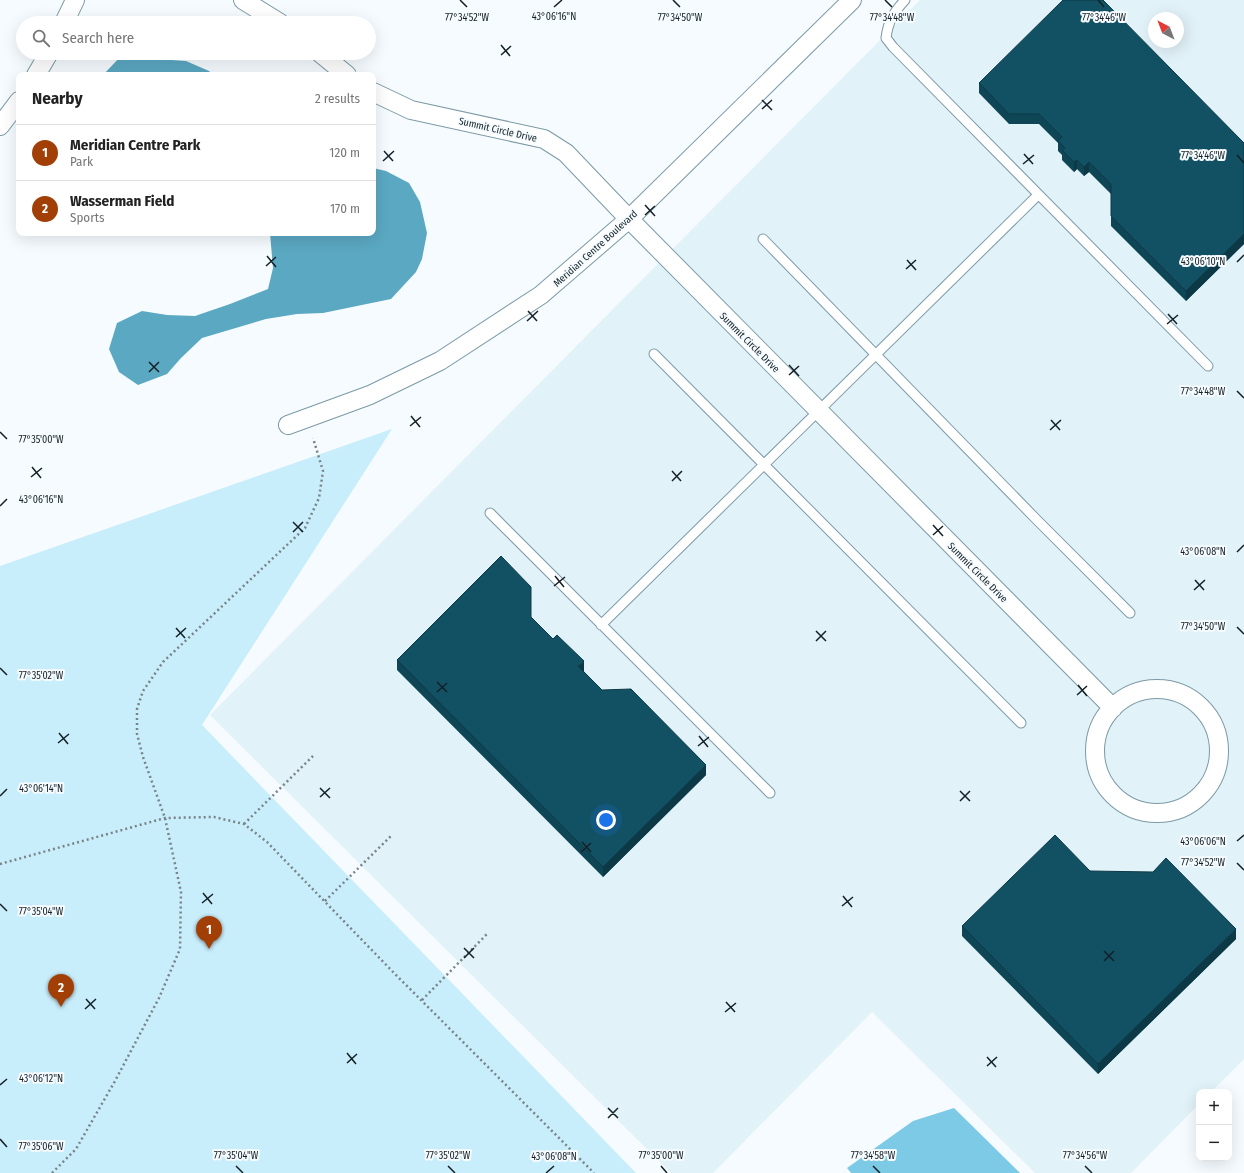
<!DOCTYPE html>
<meta charset="utf-8">
<style>
:root{--surface:#fff;--page:#f6f6f6;--text:#222;--muted:#767676;--line:#e0e0e0;--accent:#a23f06}
body{margin:0;font-family:"Fira Sans Condensed",sans-serif;background:var(--page);color:var(--text)}
.controls{position:absolute;right:12px;bottom:12px;display:grid;overflow:hidden;border-radius:8px;box-shadow:0 4px 16px #0002}
.controls button{width:36px;height:36px;display:grid;place-items:center;padding:0;border:0;border-bottom:1px solid var(--line);background:var(--surface);color:var(--text);font:20px sans-serif}
.compass{position:absolute;left:1148px;top:12px;width:36px;height:36px;border-radius:50%;background:var(--surface);box-shadow:0 4px 16px #0002;rotate:318deg}
.you{position:absolute;left:606px;top:820px;width:14px;height:14px;margin:-10px;border:3px solid #fff;border-radius:50%;background:#1a73e8;box-shadow:0 0 0 6px #1a73e833}
.badge{display:grid;place-items:center;width:26px;height:26px;border-radius:50%;background:var(--accent);color:#fff;font-size:13px;font-weight:700}
.pin{position:absolute;translate:-50% -33px;filter:drop-shadow(0 1px 2px #0008)}
.pin::after{content:'';position:absolute;top:21px;width:14px;height:12px;background:inherit;clip-path:polygon(0 0,100% 0,50% 100%)}
.list{margin:0;padding:0;list-style:none}
h2{display:flex;justify-content:space-between;align-items:center;height:52px;margin:0;padding:0 16px;font-size:17px}
h2 small{font-size:13px;font-weight:400;color:var(--muted)}
.list li{display:grid;grid-template-columns:26px 1fr auto;gap:12px;align-items:center;box-sizing:border-box;height:56px;padding:0 16px;border-top:1px solid var(--line)}
.list b{display:block;font-size:15px;white-space:nowrap}
.list p{margin:0;font-size:13px;white-space:nowrap;color:var(--muted)}
.list em{font-size:13px;font-style:normal;color:var(--muted)}
.icon{flex:none;width:22px;height:22px;fill:none;stroke:currentColor;stroke-width:2;stroke-linecap:round;stroke-linejoin:round}
.map{position:relative;flex:none;width:1244px;height:1173px;overflow:hidden}
.search{position:absolute;background:var(--surface);box-shadow:0 4px 16px #0002;left:16px;top:16px;width:360px;height:44px;display:flex;align-items:center;gap:10px;box-sizing:border-box;padding:0 14px;border-radius:22px;color:var(--muted);font-size:15px}
.panel{position:absolute;background:var(--surface);box-shadow:0 4px 16px #0002;left:16px;top:72px;width:360px;height:164px;border-radius:8px}
.map>svg:first-child{display:block}
.built{fill:#e1f2f8;fill-rule:evenodd}
.green{fill:#c8edfb}
.forest{fill:#7dcae6}
.water{fill:#5ba8c2}
.lines{fill:none;stroke-linecap:round;stroke-linejoin:round}
.lane-casing{stroke:#7b9aa6;stroke-width:11}
.street-casing{stroke:#7b9aa6;stroke-width:20}
.path{stroke:#7a8387;stroke-width:2.5;stroke-dasharray:2 3;stroke-linecap:butt}
.lane{stroke:#fff;stroke-width:9}
.street{stroke:#fff;stroke-width:18}
.wall{fill:#0f4656}
.shaded-wall{fill:#0d3946}
.building{fill:#125164;stroke:#0d3946}
.ticks{fill:none;stroke:#142025;stroke-width:1.5}
.labels{text-anchor:middle;stroke-width:4;stroke-linejoin:round;paint-order:stroke}
.street-label{font-size:10px;fill:#142025;stroke:#f5fbfe}
.ticks-label{font-size:10px;text-anchor:middle;fill:#142025;stroke:#f5fbfe;stroke-width:4;stroke-linejoin:round;paint-order:stroke}
</style>
<div class="map">
<svg width="1244" height="1173" viewBox="0 0 1244 1173">
<rect width="100%" height="100%" fill="#f5fbfe"/>
<path class="built" d="M920 0H1244V1059L1211 1092H1199V1104L1131 1173H1035L872 1012 713 1173H671L210 715ZM1154 18H1178V42H1154Z"/>
<path class="green" d="M392 429 202 725 636 1173H0V566Z"/>
<path class="forest" d="M954 1108 1020 1173H851L847 1168 913 1121Z"/>
<path class="water" d="M122 55 134 60 157 59 186 61 209 71 213 75H103Z
M373 168 386 171 409 183 420 202 427 233 422 259 416 272 391 299 323 313 297 314 266 319 202 338 181 358 167 374 138 385 119 372 109 349 117 323 142 311 167 315 195 316 230 304 268 289 273 268 270 233H373Z"/>
<g class="lines">
<g class="lane-casing">
<path id="lane" d="M905 0C894 12 888 21 886 38L893 47 1208 366
M763 239 1036 519 1130 613
M654 354 1021 723
M490 513 770 793
M601 625 1038 195"/>
</g>
<g class="street-casing">
<path id="street" d="M243 0 280 23
M64 23 75 0
M320 53 347 75
M36 75 49 53
M373 92 411 110 544 139 566 153 629 219 1113 708
M0 126 19 101
M288 425 370 395 440 361 541 295 629 219 852 0
M1095 751a62 62 0 1 1 124 0a62 62 0 1 1-124 0Z"/>
</g>
<path class="path" d="M244 824 313 756
M0 864 165 818 214 817 244 824 267 842 395 974 594 1173
M325 901 391 836
M422 1000 487 934
M52 1173 76 1149 115 1081 159 998 180 949 181 892 165 818 143 757 137 734V709L143 691 163 662 305 528 319 498 323 471 313 438"/>
<use href="#lane" class="lane"/>
<use href="#street" class="street"/>
</g>
<path class="wall" d="M979 83 1244 143V244L1186 301 1111 226V194L1089 172 1084 176 1077 169 1074 172 1062 160V155L1058 151V143L1039 124H1009L979 93Z
M531 617 602 690 706 775 603 877 397 670V660Z
M1090 871 1236 939 1098 1074 962 936V926Z"/>
<path class="shaded-wall" d="M1077 160V169L1074 172V162Z
M1089 162V172L1084 176V167Z
M1244 234V244L1186 301V291Z
M584 661V671L578 676V666Z
M706 765V775L603 877V867Z
M1236 929V939L1098 1074V1064Z"/>
<path class="building" d="M1063 0H1103L1244 143V234L1186 291 1111 216V184L1089 162 1084 167 1077 160 1074 162 1062 150 1065 148 1058 141 1062 137 1039 114H1009L979 83Z
M501 556 531 587V617L553 639 557 635 584 661 578 666 602 690 631 689 706 765 603 867 397 660Z
M1055 835 1090 871 1153 872 1166 858 1236 929 1098 1064 962 926Z"/>
<path class="ticks" d="M460 0 467 7M673 0 680 7M885 0 892 7M1098 0 1104 7M554 7 562 0M501 45 510 56M501 55 511 46M762 100 772 110M762 109 772 100M384 151 393 161M1024 154 1033 164M1237 155 1244 163M383 161 394 151M1023 164 1034 155M645 205 655 216M645 215 655 206M267 256 276 267M907 260 916 270M1237 262 1244 255M266 266 276 257M906 269 916 260M528 311 537 321M1168 314 1177 324M527 321 538 311M1167 324 1178 315M149 362 159 372M789 365 799 376M149 372 159 362M789 375 799 366M1237 391 1244 398M411 416 420 427M1051 420 1060 430M410 426 421 417M1050 430 1061 420M0 432 7 439M32 467 41 478M672 471 681 481M31 477 42 468M672 481 682 471M0 506 7 499M293 522 303 532M933 525 943 536M293 532 303 522M933 535 943 526M1237 552 1244 545M555 576 564 587M1195 580 1204 590M554 586 565 577M1194 590 1205 580M1237 627 1244 634M176 628 185 638M816 631 826 641M176 637 186 628M816 641 826 631M0 668 7 675M437 682 447 692M1078 685 1087 696M437 692 447 683M1077 695 1087 686M59 733 68 744M699 736 708 747M58 743 69 734M698 746 709 737M320 788 330 798M960 791 970 801M0 796 7 789M320 797 330 788M960 801 970 791M1237 841 1244 835M582 842 591 852M581 852 591 843M1237 863 1244 870M203 893 212 904M843 896 852 907M202 903 213 894M0 904 7 911M842 906 853 897M464 948 474 958M1104 951 1114 961M464 958 474 948M1104 961 1114 951M86 999 95 1009M726 1002 735 1012M85 1009 96 999M725 1012 736 1003M347 1053 356 1064M987 1057 996 1067M347 1063 357 1054M987 1066 997 1057M0 1085 7 1079M608 1108 618 1118M608 1118 618 1108M0 1139 7 1147M236 1166 243 1173M448 1166 455 1173M661 1166 667 1173M873 1166 880 1173M1085 1166 1092 1173M546 1173 554 1166"/>
<g class="labels">
<g class="street-label">
<text transform="translate(498 129) rotate(13)" y="4">Summit Circle Drive</text>
<text transform="translate(595 248) rotate(-42)" y="4">Meridian Centre Boulevard</text>
<text transform="translate(750 342) rotate(45)" y="4">Summit Circle Drive</text>
<text transform="translate(978 572) rotate(45)" y="4">Summit Circle Drive</text>
</g>
</g>
<g class="ticks-label">
<text x="554" y="20">43°06'16"N</text>
<text x="467" y="21">77°34'52"W</text>
<text x="680" y="21">77°34'50"W</text>
<text x="892" y="21">77°34'48"W</text>
<text x="1104" y="21">77°34'46"W</text>
<text x="1203" y="159">77°34'46"W</text>
<text x="1203" y="265">43°06'10"N</text>
<text x="1203" y="395">77°34'48"W</text>
<text x="41" y="443">77°35'00"W</text>
<text x="41" y="503">43°06'16"N</text>
<text x="1203" y="555">43°06'08"N</text>
<text x="1203" y="630">77°34'50"W</text>
<text x="41" y="679">77°35'02"W</text>
<text x="41" y="792">43°06'14"N</text>
<text x="1203" y="845">43°06'06"N</text>
<text x="1203" y="866">77°34'52"W</text>
<text x="41" y="915">77°35'04"W</text>
<text x="41" y="1082">43°06'12"N</text>
<text x="41" y="1150">77°35'06"W</text>
<text x="236" y="1159">77°35'04"W</text>
<text x="448" y="1159">77°35'02"W</text>
<text x="661" y="1159">77°35'00"W</text>
<text x="873" y="1159">77°34'58"W</text>
<text x="1085" y="1159">77°34'56"W</text>
<text x="554" y="1160">43°06'08"N</text>
</g>
</svg>
<div class="controls">
<button>+</button>
<button>−</button>
</div>
<svg class="compass" viewBox="-18 -18 36 36"><path d="M0-13l5 13h-10z" fill="#e53935"/><path d="M0 13l5-13h-10z" fill="#767676"/></svg>
<div class="you"></div>
<div class="pin badge" style="left:209px;top:949px">1</div>
<div class="pin badge" style="left:61px;top:1007px">2</div>
<div class="search"><svg class="icon" aria-label="search" viewBox="0 0 24 24"><circle cx="10" cy="10" r="6"/><path d="M15 15l6 6"/></svg>Search here</div>
<section class="panel">
<h2>Nearby<small>2 results</small></h2>
<ul class="list">
<li><span class="badge">1</span><div><b>Meridian Centre Park</b><p>Park</p></div><em>120 m</em></li>
<li><span class="badge">2</span><div><b>Wasserman Field</b><p>Sports</p></div><em>170 m</em></li>
</ul>
</section>
</div>
